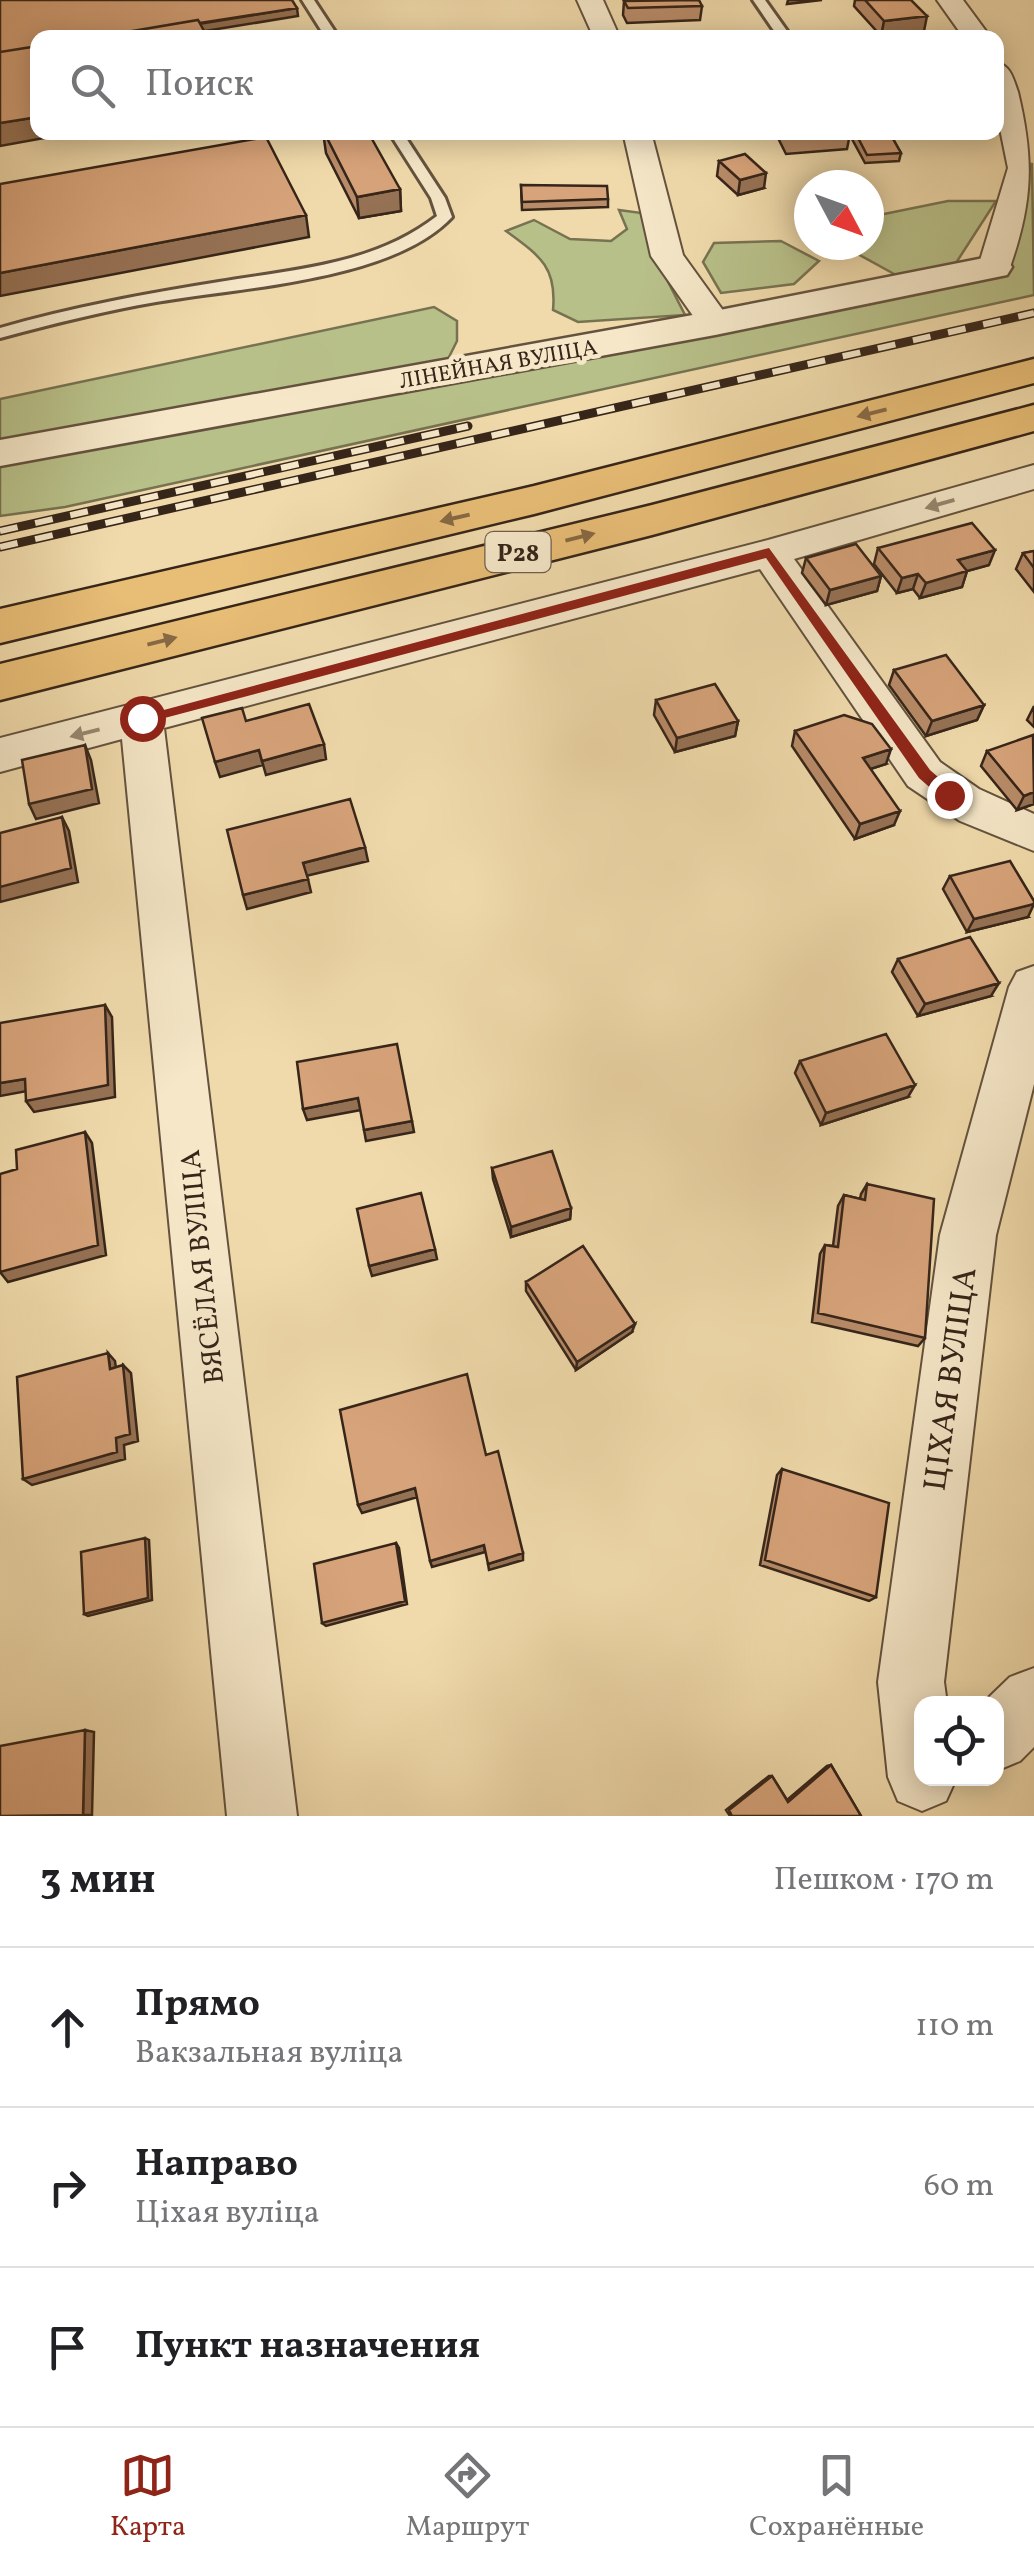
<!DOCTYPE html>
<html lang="ru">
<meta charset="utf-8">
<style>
:root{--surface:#fff;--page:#f6f6f6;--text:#202124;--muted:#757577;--line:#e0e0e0;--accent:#8f2418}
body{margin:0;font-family:Vollkorn,serif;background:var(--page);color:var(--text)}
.controls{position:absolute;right:30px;bottom:30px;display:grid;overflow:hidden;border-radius:20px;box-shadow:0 5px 25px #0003}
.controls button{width:90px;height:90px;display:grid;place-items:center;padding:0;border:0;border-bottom:2px solid var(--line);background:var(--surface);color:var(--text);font:50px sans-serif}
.compass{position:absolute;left:794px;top:170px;width:90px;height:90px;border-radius:50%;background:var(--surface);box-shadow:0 5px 25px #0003;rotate:131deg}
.stop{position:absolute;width:30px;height:30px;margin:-22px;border:8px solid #8f2418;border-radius:50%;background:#fff}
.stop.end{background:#8f2418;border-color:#fff;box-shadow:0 2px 10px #0008}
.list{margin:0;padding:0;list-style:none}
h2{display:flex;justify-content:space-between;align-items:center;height:130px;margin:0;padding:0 40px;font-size:42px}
h2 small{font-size:32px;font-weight:400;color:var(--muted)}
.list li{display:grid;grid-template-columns:65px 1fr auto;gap:30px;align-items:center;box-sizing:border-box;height:160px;padding:0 40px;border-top:2px solid var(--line)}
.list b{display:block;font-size:38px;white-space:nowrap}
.list p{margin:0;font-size:32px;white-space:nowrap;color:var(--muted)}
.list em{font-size:32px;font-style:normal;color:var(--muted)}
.icon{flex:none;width:55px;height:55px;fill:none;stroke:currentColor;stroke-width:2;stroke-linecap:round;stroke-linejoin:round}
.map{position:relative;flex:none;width:1034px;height:1816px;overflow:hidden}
.search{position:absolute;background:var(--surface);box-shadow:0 5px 25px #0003;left:30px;right:30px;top:30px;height:110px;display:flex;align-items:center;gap:25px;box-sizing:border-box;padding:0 35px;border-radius:20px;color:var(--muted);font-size:38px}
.sheet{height:610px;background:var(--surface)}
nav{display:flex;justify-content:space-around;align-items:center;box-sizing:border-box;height:140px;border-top:2px solid var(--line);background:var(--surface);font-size:28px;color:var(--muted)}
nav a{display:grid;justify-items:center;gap:5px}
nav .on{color:var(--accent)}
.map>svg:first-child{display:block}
.green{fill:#b8c089;stroke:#777251;stroke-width:2.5}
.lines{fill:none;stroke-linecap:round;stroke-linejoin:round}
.service-casing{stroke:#64523e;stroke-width:6}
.minor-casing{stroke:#64523e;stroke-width:4}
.tertiary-casing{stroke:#64523e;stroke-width:5}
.trunk-casing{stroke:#362519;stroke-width:5}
.service{fill:#f5e7c8;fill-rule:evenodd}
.minor{fill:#f5e7c8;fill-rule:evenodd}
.tertiary{fill:#f5e7c8;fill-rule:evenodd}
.trunk{fill:#e8bd76;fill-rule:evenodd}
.rail-casing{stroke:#362519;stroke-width:9}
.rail{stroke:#f5e7c8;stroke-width:6;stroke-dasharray:18;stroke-linecap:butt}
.wall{fill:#b98c69;stroke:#362519;stroke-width:2.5}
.shaded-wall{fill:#967255;stroke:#362519;stroke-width:2.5}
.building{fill:#d7a37a;stroke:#362519;stroke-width:2.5}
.oneway{fill:#866943}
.oneway2{fill:#968670}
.route{fill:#8f2418}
.labels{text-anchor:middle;stroke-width:9;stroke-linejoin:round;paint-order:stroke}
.far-street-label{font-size:22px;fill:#362519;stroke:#f5e7c8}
.shield{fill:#f5e7c8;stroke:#6f5f4e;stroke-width:2.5}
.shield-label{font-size:25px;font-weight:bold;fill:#362519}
.street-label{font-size:28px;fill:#362519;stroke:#f5e7c8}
.near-street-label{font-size:32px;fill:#362519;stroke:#f5e7c8}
</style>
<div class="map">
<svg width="1034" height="1816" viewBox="0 0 1034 1816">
<rect width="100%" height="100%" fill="#f0daab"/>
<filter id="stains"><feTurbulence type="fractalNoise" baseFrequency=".002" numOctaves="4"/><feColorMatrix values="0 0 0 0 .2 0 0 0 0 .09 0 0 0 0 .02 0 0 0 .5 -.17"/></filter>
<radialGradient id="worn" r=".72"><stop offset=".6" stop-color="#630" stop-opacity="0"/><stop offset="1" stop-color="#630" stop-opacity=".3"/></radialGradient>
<path class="green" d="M1032 163 1034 295 65 507 0 516V453L994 267Z
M948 201H996L954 266 896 275 845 247 869 245V217Z
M619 210 649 214 657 260 685 315 578 322 553 310C557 267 540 256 506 231L534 220 570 239 611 241 627 229Z
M781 241 819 261 794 284 721 293 703 262 714 243Z
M434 307 457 321V341L448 359 0 440V399Z"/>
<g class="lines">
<g class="service-casing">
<path id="service" d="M302 0H314L339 38H326Z
M753 0H765L792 38H779Z
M389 132H402L445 198 452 217C392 281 241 287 156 302 103 311 52 324 0 338V328C72 307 145 294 219 282 296 269 374 265 437 216L431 198Z"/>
</g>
<g class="minor-casing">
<path id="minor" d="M577 0H603L620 38H594Z
M937 0H963L991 38H964Z
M996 62C1011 66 1013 78 1018 92 1034 159 1033 201 1010 267L994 277 978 267 1008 168 996 109Z
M623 132H651L683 255 732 323 727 330H703L651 256Z
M1034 465V489L794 559 940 762 979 789 1034 814V851L960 821 908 786 760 569 164 728 297 1816H227L122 739 0 772V738L768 540Z
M1034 966V1084L996 1235 944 1682 947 1704H922V1779H956L946 1801 922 1811 898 1801 888 1777 878 1682 940 1235 1009 987 1017 972Z
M1034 1668V1747L1020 1761 996 1771V1704H982L1010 1677Z"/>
</g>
<g class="tertiary-casing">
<path id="tertiary" d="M994 256 1007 259 1012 267 1007 275 715 335 0 466V440L715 311Z"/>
</g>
<g class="trunk-casing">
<path id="trunk" d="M1034 359V383L534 514 0 643V609L534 486Z
M1034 405V431L652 535 0 700V664L652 505Z"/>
</g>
<use href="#service" class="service"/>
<use href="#minor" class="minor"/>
<use href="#tertiary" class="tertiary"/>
<use href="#trunk" class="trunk"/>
<g class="rail-casing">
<path id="rail" d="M0 531 468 426
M0 547 1034 313"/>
</g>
<use href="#rail" class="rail"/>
</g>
<path class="wall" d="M855 0H865L924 31 881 36 854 6Z
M624 1 702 6 700 20 627 23 623 15Z
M323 132 400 189 401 211 359 218 326 153Z
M775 132H850V134L847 149 786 154Z
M853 132H889L901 153 899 161 865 163 852 139Z
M719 161 764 188 738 195 717 176Z
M521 185 608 199V207L522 210Z
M878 548 989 565 967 571 962 587 920 598 913 589 897 593 874 564Z
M1034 551V592L1016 569 1023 553Z
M806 558 881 576 877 591 826 605 802 573Z
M894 670 984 705 977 720 926 736 889 685Z
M656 700 738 721 735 736 675 752 654 715Z
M1034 706V727L1027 720Z
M795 731 886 764 870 769 894 825 855 839 792 746Z
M987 751 1034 804 1017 810 981 766Z
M950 876 1028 917 967 932 943 889Z
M898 959 991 996 918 1016 892 972Z
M800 1061 908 1097 821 1125 795 1073Z
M492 1168 571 1208 570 1219 511 1237 493 1179Z
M867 1184 925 1338 918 1346 812 1322 820 1254 825 1245 833 1246 838 1206 844 1195 860 1199 861 1194Z
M526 1282 632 1332 576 1370 526 1291Z
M782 1469 876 1597 869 1601 760 1565 777 1475Z
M831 1765 861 1816H730L726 1810 769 1776H772L787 1800 827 1766Z"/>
<path class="shaded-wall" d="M788 0H822L787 4Z
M297 8 298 16 162 38H112Z
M927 16 924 31 881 36 884 21Z
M38 117V132H77L0 146V123Z
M766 173 764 188 738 195 740 180Z
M400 189 401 211 359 218 357 197Z
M306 215 309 237 0 296V273Z
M995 550 989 565 967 571 962 587 920 598 926 583 958 560Z
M918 574 913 589 897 593 902 578Z
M881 576 877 591 826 605 830 590Z
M984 705 977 720 926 736 932 721Z
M738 721 735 736 675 752 677 738Z
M324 744 326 759 266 775 262 761Z
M85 745 91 760 99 803 36 819 29 804Z
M891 749 886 764 858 773 863 758Z
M259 750 263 765 220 777 215 762Z
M1034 792V804L1017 810 1024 796Z
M900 811 894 825 855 839 860 824Z
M62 817 69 831 78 882 0 902V887Z
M365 847 368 861 306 876 303 863Z
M308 879 311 892 247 909 243 895Z
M1034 904 1028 917 967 932 974 919Z
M999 983 991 996 918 1016 925 1004Z
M105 1005 112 1017 115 1097 34 1112 26 1101Z
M25 1079 33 1090 0 1096V1083Z
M915 1085 908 1097 821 1125 826 1113Z
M358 1098 361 1110 307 1120 303 1109Z
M412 1121 414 1132 366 1141 364 1130Z
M85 1132 92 1143 106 1255 8 1282 0 1272Z
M571 1208 570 1219 511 1237V1227Z
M435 1249 437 1259 372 1276 369 1266Z
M635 1324 632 1332 576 1370 577 1362Z
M108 1353 115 1361 117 1376 110 1369Z
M123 1365 131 1373 138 1441 124 1445 125 1459 32 1485 23 1479 116 1438Z
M415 1488 418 1497 362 1513 358 1505Z
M145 1538 149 1540 152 1600 88 1616 84 1614Z
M396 1543 399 1548 407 1604 326 1626 322 1623Z
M484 1545 485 1552 432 1567 430 1561Z
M523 1553V1560L489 1570 488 1564Z
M85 1730 94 1732 92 1815H83Z"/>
<path class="building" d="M0 0H292L297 8 200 23 198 20 90 38H38V46L0 52Z
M699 0 702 6 628 8 624 1Z
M865 0H911L927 16 884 21Z
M198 20 208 38H91Z
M38 46V117L0 123V52Z
M324 132H368L400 189 357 197Z
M786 132H850V134L789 138Z
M855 132H889L901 153 867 155Z
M266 137 306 215 0 273V184Z
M745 154 766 173 740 180 719 161Z
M521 185 607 186 608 199 522 202Z
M972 523 995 550 958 560 967 571 926 583 918 574 902 578 878 548Z
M856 544 881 576 830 590 806 558Z
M1034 551V568L1023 553Z
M946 655 984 705 932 721 894 670Z
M715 684 738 721 677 738 656 700Z
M309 704 324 744 262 761 259 750 215 762 202 718 242 708 246 721Z
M844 715 872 724 891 749 863 758 900 811 860 824 795 731Z
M1033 735 1034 792 1024 796 987 751Z
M85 745 92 789 29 804 22 760Z
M350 799 365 847 303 863 308 879 243 895 227 830Z
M62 817 71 868 0 887V833Z
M1010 861 1034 901V904L974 919 950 876Z
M970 937 999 983 925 1004 898 959Z
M105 1005 108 1085 26 1101 25 1079 0 1083V1023Z
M886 1034 915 1085 826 1113 800 1061Z
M397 1044 412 1121 364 1130 358 1098 303 1109 297 1062Z
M85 1132 98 1245 0 1272V1174L17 1169 16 1150Z
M552 1151 571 1208 511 1227 492 1168Z
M867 1184 934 1199 925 1338 818 1313 825 1245 838 1247 844 1195 865 1200Z
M421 1193 435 1249 369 1266 357 1209Z
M583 1246 635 1324 577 1362 526 1282Z
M108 1353 110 1369 123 1365 130 1434 116 1438 117 1452 23 1479 17 1377Z
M467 1374 486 1455 498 1451 523 1553 488 1564 484 1545 430 1561 415 1488 358 1505 340 1410Z
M782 1469 889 1503 876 1597 765 1560Z
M145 1538 148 1598 84 1614 81 1552Z
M396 1543 405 1601 322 1623 314 1564Z
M85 1730 83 1815 0 1816V1746Z
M831 1765 861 1816H732L729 1810 772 1776 788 1802Z"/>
<defs><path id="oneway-solid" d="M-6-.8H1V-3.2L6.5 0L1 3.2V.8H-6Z" transform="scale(2.5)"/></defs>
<g class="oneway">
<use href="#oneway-solid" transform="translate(872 413) rotate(166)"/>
<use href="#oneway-solid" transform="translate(455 518) rotate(167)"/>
<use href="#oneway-solid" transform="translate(580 537) rotate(-14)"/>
<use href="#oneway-solid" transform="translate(162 641) rotate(-14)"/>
</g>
<g class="oneway2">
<use href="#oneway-solid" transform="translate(940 504) rotate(164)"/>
<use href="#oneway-solid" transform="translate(85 733) rotate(166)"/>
</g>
<path class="route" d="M769 548 930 770 954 791V799H943L919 778 766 558 142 724 134 718Z"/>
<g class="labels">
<g class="far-street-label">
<text transform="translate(498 363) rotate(-10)" y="8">ЛІНЕЙНАЯ ВУЛІЦА</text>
</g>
<rect class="shield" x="485.5" y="532" width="65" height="40" rx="8"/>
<g class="shield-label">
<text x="518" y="561">Р28</text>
</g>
<g class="street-label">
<text transform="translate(201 1267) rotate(-96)" y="10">ВЯСЁЛАЯ ВУЛІЦА</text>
</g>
<g class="near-street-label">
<text transform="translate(949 1379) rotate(-82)" y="11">ЦІХАЯ ВУЛІЦА</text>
</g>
</g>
<rect width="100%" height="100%" filter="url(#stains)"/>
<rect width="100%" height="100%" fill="url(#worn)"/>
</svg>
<div class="controls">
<button><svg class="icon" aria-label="locate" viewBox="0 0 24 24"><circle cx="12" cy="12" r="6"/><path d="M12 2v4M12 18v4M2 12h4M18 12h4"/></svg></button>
</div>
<svg class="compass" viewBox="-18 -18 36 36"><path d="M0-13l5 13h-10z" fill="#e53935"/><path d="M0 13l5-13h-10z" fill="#757577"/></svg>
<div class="stop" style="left:142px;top:718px"></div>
<div class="stop end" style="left:949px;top:795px"></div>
<div class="search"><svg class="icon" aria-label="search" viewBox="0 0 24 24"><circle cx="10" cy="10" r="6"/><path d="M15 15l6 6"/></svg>Поиск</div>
</div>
<section class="sheet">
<h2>3 мин<small>Пешком · 170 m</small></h2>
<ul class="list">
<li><svg class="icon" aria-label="ahead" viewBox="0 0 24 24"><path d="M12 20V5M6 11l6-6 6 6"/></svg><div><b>Прямо</b><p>Вакзальная вуліца</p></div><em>110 m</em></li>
<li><svg class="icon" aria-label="right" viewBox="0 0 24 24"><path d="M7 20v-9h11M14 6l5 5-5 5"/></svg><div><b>Направо</b><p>Ціхая вуліца</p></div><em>60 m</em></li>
<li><svg class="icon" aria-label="arrive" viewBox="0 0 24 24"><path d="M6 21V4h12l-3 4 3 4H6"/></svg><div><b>Пункт назначения</b></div></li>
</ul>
</section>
<nav>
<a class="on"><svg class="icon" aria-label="map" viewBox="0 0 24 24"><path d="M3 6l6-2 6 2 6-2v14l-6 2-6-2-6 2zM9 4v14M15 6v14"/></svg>Карта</a>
<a><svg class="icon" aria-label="directions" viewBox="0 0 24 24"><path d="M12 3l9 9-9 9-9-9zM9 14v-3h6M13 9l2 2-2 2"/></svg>Маршрут</a>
<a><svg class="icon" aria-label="saved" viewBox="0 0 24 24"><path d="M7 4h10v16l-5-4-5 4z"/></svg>Сохранённые</a>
</nav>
